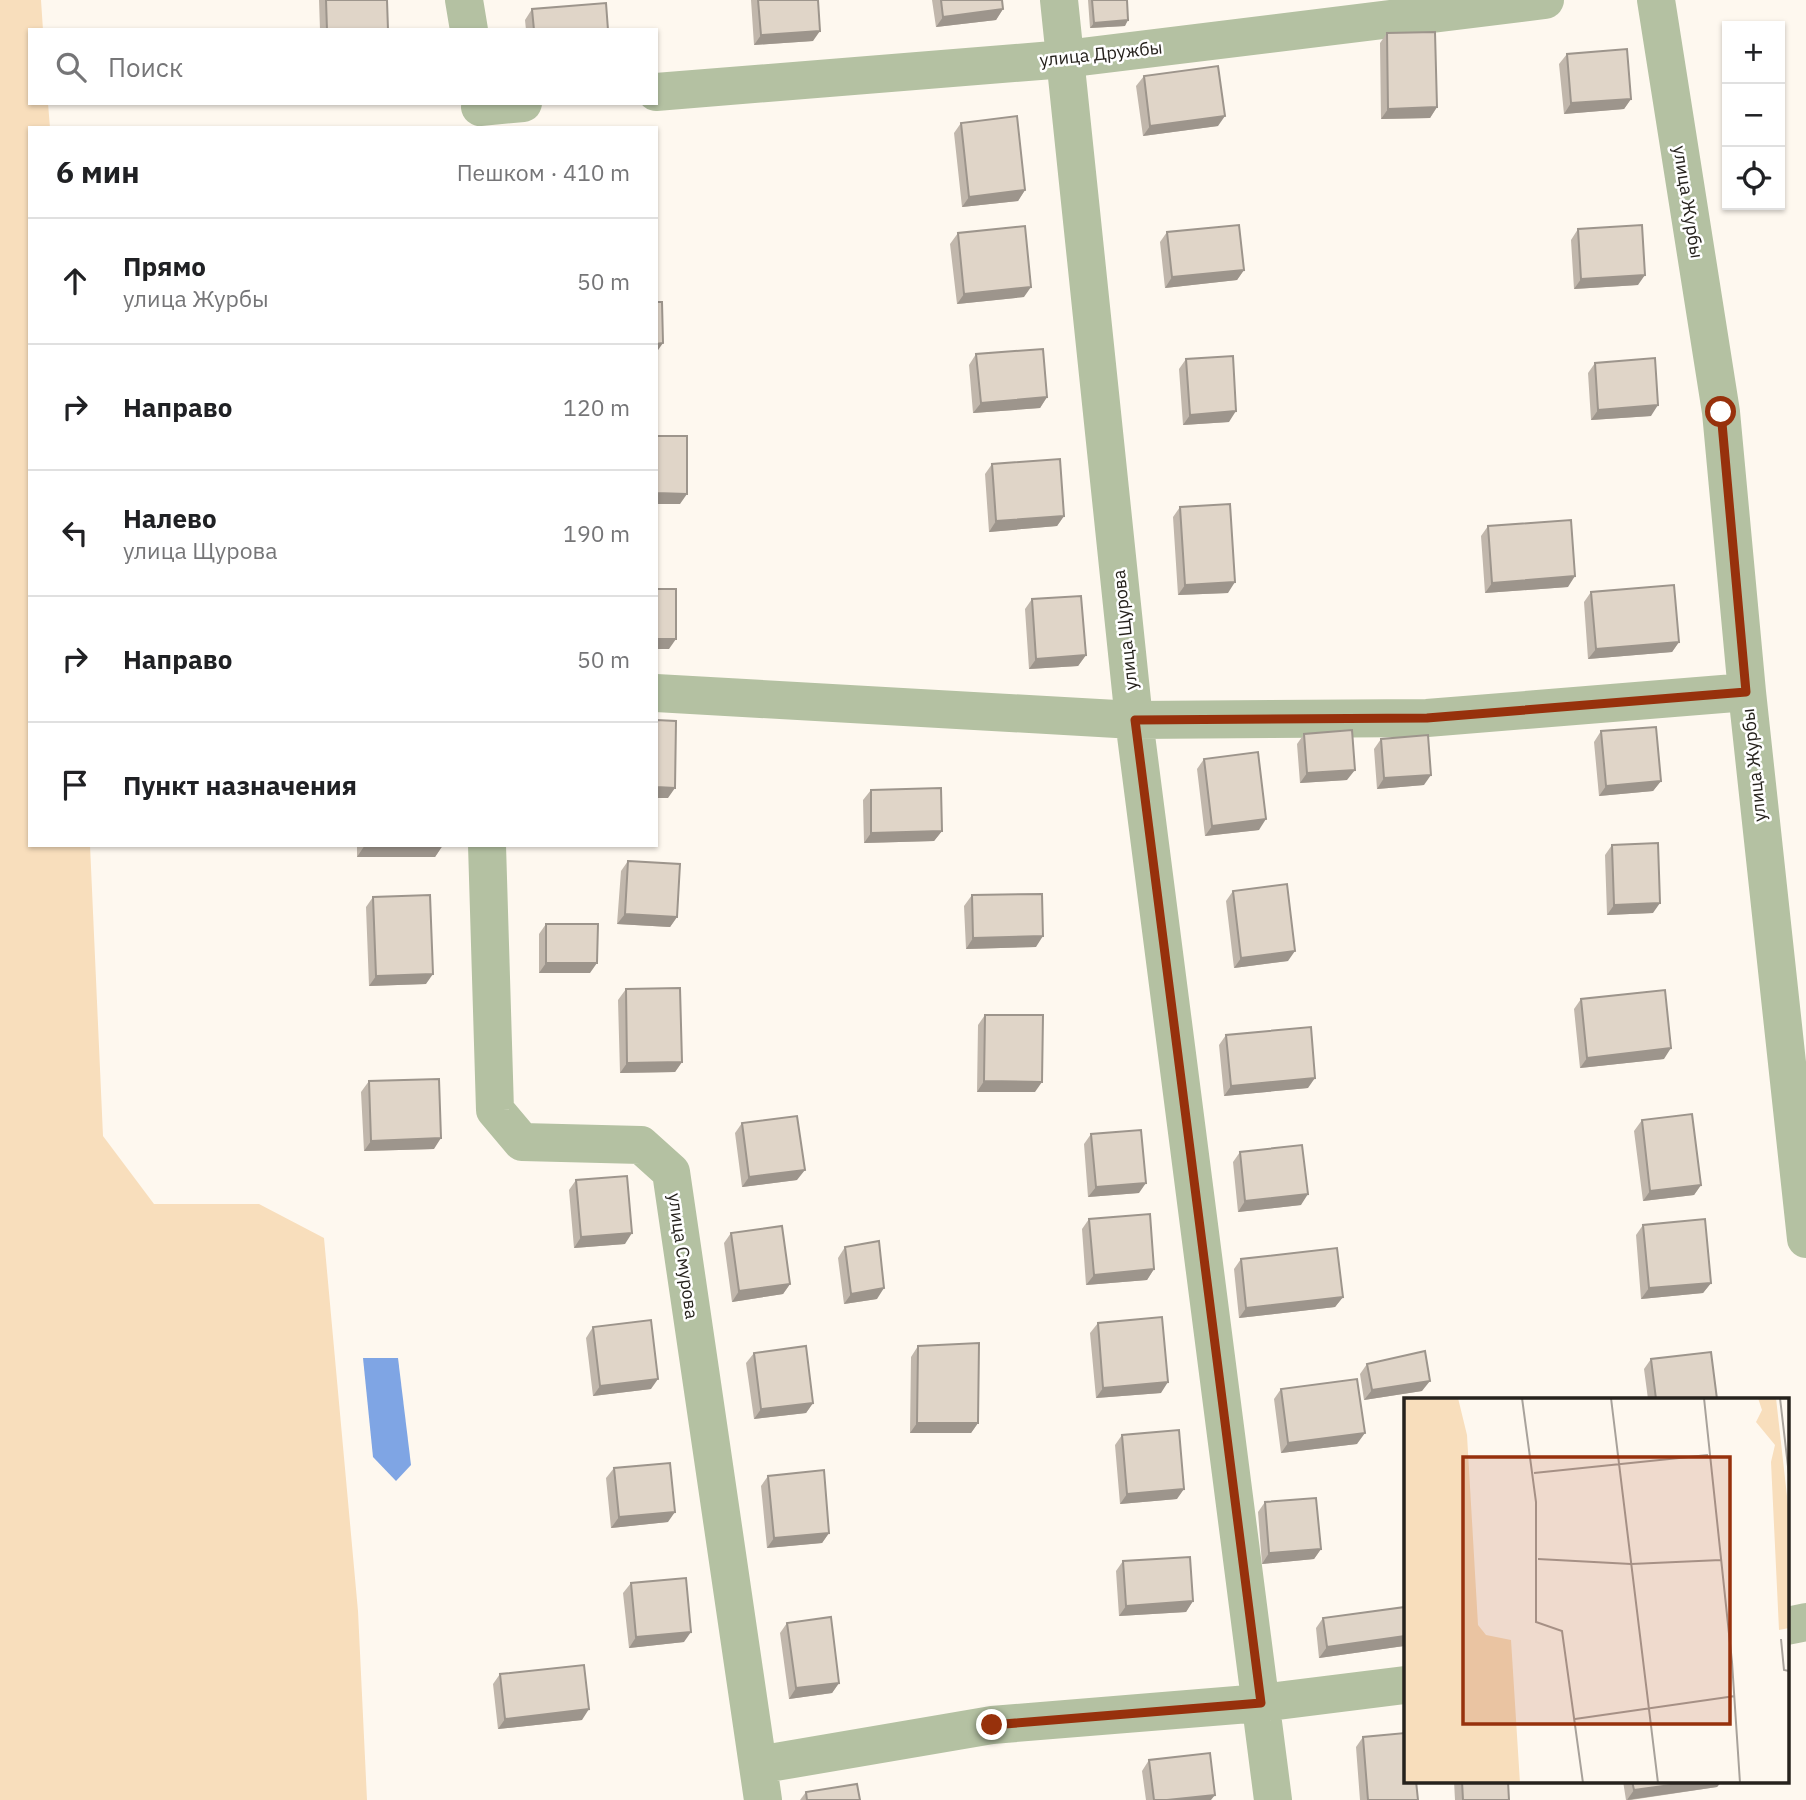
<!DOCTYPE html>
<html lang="ru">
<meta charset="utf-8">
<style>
:root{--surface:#fff;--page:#f6f6f6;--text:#202124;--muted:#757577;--line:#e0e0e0}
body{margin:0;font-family:"IBM Plex Sans",sans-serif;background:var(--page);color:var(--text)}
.controls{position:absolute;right:21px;top:21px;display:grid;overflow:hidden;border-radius:0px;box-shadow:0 2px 5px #0004}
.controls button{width:63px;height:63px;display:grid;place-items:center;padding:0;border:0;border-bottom:2px solid var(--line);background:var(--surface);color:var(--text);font:35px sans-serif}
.stop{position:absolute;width:21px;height:21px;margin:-16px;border:5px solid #97310c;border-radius:50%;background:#fff}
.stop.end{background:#97310c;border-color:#fff;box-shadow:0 2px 7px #0008}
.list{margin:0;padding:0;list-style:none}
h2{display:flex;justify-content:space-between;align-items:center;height:91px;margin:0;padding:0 28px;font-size:30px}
h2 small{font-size:23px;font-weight:400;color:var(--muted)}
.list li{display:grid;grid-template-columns:46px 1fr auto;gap:21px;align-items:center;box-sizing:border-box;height:126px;padding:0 28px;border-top:2px solid var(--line)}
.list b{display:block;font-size:26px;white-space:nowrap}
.list p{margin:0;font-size:23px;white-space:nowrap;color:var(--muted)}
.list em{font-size:23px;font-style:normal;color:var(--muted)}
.icon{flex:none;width:38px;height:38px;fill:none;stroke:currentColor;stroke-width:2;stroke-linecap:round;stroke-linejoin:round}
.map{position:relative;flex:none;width:1806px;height:1800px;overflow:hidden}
.search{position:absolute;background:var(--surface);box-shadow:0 2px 5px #0004;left:28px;top:28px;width:630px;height:77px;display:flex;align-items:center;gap:18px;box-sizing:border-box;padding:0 24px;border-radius:0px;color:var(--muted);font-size:26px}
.panel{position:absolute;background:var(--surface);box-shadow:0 2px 5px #0004;left:28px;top:126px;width:630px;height:721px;border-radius:0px}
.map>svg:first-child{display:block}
.green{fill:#f8debc}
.water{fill:#7fa5e4}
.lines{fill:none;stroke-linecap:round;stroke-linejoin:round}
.minor{stroke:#b4c1a2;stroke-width:38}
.wall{fill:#c1b7ac}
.shaded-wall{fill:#9d958c}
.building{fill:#e0d5c8;stroke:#9d958c;stroke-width:2}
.route{stroke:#97310c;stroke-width:9}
.labels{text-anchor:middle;stroke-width:5;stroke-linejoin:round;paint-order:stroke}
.street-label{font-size:18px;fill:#26221d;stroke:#fff}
.inset-road{fill:none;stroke:#a8a29b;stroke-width:2}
.view{fill:#97310c;fill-opacity:0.15;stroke:#97310c;stroke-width:3.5}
.inset-edge{fill:none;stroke:#26221d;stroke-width:3.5}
</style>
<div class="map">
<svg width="1806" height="1800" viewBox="0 0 1806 1800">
<rect width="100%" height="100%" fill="#fef8ef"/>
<path class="green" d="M0 0H41L43 30H30V103H48L50 128H30V845H90L103 1136 154 1204H259L324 1238 358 1611 367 1800H0Z"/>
<path class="water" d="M363 1358H398L411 1465 396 1481 373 1457Z"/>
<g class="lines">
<path class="minor" d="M464 0 469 30
M1059 0 1134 720 1273 1800
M1656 0 1721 412 1747 692 1806 1239
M656 92 1065 59 1545 0
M480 107 523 103
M656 693 1134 720 1427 718 1747 692
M487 845 495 1110 522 1142 641 1145 671 1172 763 1800
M1787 1626 1806 1622
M758 1765 992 1725 1261 1703 1405 1685"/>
</g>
<path class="wall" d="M319 0H387L388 30H320Z
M751 0H818L813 41 754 45Z
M932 0H1002L1003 9 996 20 936 27Z
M1088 0H1127L1125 26 1090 28Z
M532 9 608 30H526L525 20Z
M1387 33 1437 107 1430 118 1381 119 1380 43Z
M1567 54 1631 99 1624 109 1564 114 1559 64Z
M1144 76 1218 126 1143 136 1136 86Z
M961 123 1025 190 1018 201 962 207 954 133Z
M1578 229 1638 285 1574 289 1571 240Z
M1167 232 1244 270 1237 280 1165 288 1160 242Z
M958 233 1024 297 957 304 950 244Z
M976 354 1047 397 1040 408 973 413 969 365Z
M1186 359 1229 422 1183 425 1179 369Z
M1595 363 1651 416 1591 420 1588 373Z
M992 464 1064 516 1057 526 989 532 985 474Z
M1180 507 1228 593 1178 595 1173 517Z
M1488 526 1568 587 1485 593 1481 536Z
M1591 592 1679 642 1672 652 1588 659 1584 602Z
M1032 599 1086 655 1078 666 1029 669 1025 609Z
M1601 731 1661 781 1653 791 1599 796 1594 742Z
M1304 734 1347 780 1300 783 1297 744Z
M1381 739 1424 785 1377 789 1374 749Z
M1204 759 1259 830 1205 836 1197 769Z
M871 790 942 831 934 841 864 843 863 800Z
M357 845H443L435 857H357Z
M1612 845 1653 913 1607 915 1605 855Z
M628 861 677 917 670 927 617 924 621 871Z
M1233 891 1288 961 1234 968 1226 901Z
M972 895 1036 947 966 949 964 906Z
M373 897 426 984 369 986 366 907Z
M546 924 590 973H539V934Z
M626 989 682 1062 675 1072 620 1073 618 1000Z
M1581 999 1664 1059 1580 1068 1574 1009Z
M985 1015 1035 1092H977L978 1025Z
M1226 1035 1308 1088 1224 1096 1219 1045Z
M369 1081 434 1149 364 1151 361 1092Z
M1642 1120 1701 1185 1694 1195 1643 1201 1634 1131Z
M742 1123 797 1180 742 1187 735 1133Z
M1091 1134 1139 1193 1088 1197 1084 1144Z
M1240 1152 1301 1205 1238 1212 1233 1162Z
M576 1180 625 1244 574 1248 569 1190Z
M1089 1219 1154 1269 1147 1280 1086 1285 1082 1229Z
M1643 1225 1711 1283 1703 1293 1641 1299 1636 1235Z
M731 1233 790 1284 783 1294 732 1302 724 1243Z
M845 1247 877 1299 844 1304 838 1258Z
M1241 1259 1343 1297 1335 1307 1239 1318 1234 1269Z
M1098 1323 1161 1393 1096 1398 1090 1333Z
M593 1327 651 1389 593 1396 586 1338Z
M918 1346 978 1423 971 1433H910L911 1357Z
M754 1353 813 1403 806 1413 754 1419 746 1363Z
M1651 1359 1717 1399H1648L1644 1369Z
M1367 1364 1422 1391 1364 1400 1360 1374Z
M1281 1389 1357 1444 1281 1453 1274 1399Z
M1122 1435 1177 1499 1120 1504 1115 1445Z
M614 1468 668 1522 611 1528 606 1478Z
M768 1476 829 1533 822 1543 767 1548 761 1486Z
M1265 1502 1321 1549 1314 1559 1262 1564 1258 1512Z
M1123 1561 1193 1601 1186 1612 1119 1616 1116 1571Z
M631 1583 684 1642 629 1648 623 1593Z
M1405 1607V1644L1404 1646 1319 1658 1316 1628 1323 1618Z
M787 1623 839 1683 832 1693 789 1699 780 1633Z
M500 1674 582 1720 498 1729 493 1684Z
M1363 1737 1418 1800H1360L1356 1747Z
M1149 1760 1211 1800H1146L1142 1771Z
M1454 1781H1508L1509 1800H1455Z
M1623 1781H1722L1717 1787 1631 1800H1626Z
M806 1792 860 1800H800Z"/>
<path class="shaded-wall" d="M1003 9 996 20 936 27 943 17Z
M1128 20 1125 26 1090 28 1094 23Z
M820 31 813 41 754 45 761 35Z
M1631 99 1624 109 1564 114 1571 103Z
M1437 107 1430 118 1381 119 1388 109Z
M1225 116 1218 126 1143 136 1150 126Z
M1025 190 1018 201 962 207 969 197Z
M1244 270 1237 280 1165 288 1172 277Z
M1645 275 1638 285 1574 289 1581 279Z
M1031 287 1024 297 957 304 964 294Z
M663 343 656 353V344Z
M1047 397 1040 408 973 413 981 403Z
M1658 405 1651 416 1591 420 1598 410Z
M1236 411 1229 422 1183 425 1190 415Z
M656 493 687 494 680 504H656Z
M1064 516 1057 526 989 532 996 521Z
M1575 576 1568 587 1485 593 1492 583Z
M1235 582 1228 593 1178 595 1185 585Z
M656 639H676L669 649H656Z
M1679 642 1672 652 1588 659 1596 649Z
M1086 655 1078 666 1029 669 1036 659Z
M1355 770 1347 780 1300 783 1307 773Z
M1431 775 1424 785 1377 789 1384 778Z
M1661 781 1653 791 1599 796 1606 786Z
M656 787 675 788 668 798H656Z
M1266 819 1259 830 1205 836 1212 826Z
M942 831 934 841 864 843 871 833Z
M365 845H443L435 857H357Z
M1660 903 1653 913 1607 915 1614 905Z
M625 914 677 917 670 927 617 924Z
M1043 936 1036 947 966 949 973 938Z
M1295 951 1288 961 1234 968 1241 958Z
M546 963H597L590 973H539Z
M433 974 426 984 369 986 376 976Z
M1671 1048 1664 1059 1580 1068 1587 1058Z
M682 1062 675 1072 620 1073 627 1063Z
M1315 1078 1308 1088 1224 1096 1231 1086Z
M984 1081 1042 1082 1035 1092H977Z
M441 1138 434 1149 364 1151 371 1141Z
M805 1170 797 1180 742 1187 749 1177Z
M1146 1183 1139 1193 1088 1197 1096 1187Z
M1701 1185 1694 1195 1643 1201 1650 1191Z
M1308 1194 1301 1205 1238 1212 1245 1201Z
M632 1233 625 1244 574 1248 581 1237Z
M1154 1269 1147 1280 1086 1285 1094 1275Z
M1711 1283 1703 1293 1641 1299 1649 1288Z
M790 1284 783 1294 732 1302 739 1291Z
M884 1288 877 1299 844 1304 851 1294Z
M1343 1297 1335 1307 1239 1318 1246 1308Z
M658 1379 651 1389 593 1396 600 1386Z
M1430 1381 1422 1391 1364 1400 1372 1390Z
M1168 1382 1161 1393 1096 1398 1103 1388Z
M813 1403 806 1413 754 1419 761 1409Z
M917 1423H978L971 1433H910Z
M1365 1433 1357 1444 1281 1453 1288 1443Z
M1184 1489 1177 1499 1120 1504 1127 1494Z
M675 1512 668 1522 611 1528 619 1517Z
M829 1533 822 1543 767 1548 774 1538Z
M1321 1549 1314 1559 1262 1564 1269 1553Z
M1193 1601 1186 1612 1119 1616 1126 1606Z
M691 1632 684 1642 629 1648 636 1637Z
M1405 1636V1644L1404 1646 1319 1658 1327 1647Z
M839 1683 832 1693 789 1699 796 1688Z
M589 1709 582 1720 498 1729 505 1719Z
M1700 1781H1722L1717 1787 1627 1800 1634 1790Z
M1215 1795 1211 1800H1167Z"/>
<path class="building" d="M326 0H387L388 30H327Z
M758 0H818L820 31 761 35Z
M941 0H1002L1003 9 943 17Z
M1092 0H1127L1128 20 1094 23Z
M606 3 608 30H534L532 9Z
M1435 32 1437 107 1388 109 1387 33Z
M1627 49 1631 99 1571 103 1567 54Z
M1218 66 1225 116 1150 126 1144 76Z
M1017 116 1025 190 969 197 961 123Z
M1239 225 1244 270 1172 277 1167 232Z
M1642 225 1645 275 1581 279 1578 229Z
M1025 226 1031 287 964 294 958 233Z
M656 302H662L663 343 656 344Z
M1043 349 1047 397 981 403 976 354Z
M1233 356 1236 411 1190 415 1186 359Z
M1655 358 1658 405 1598 410 1595 363Z
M656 436H687V494L656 493Z
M1060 459 1064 516 996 521 992 464Z
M1230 504 1235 582 1185 585 1180 507Z
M1571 520 1575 576 1492 583 1488 526Z
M1674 585 1679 642 1596 649 1591 592Z
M656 589H676V639H656Z
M1081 596 1086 655 1036 659 1032 599Z
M656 720 676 721 675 788 656 787Z
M1656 727 1661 781 1606 786 1601 731Z
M1352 730 1355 770 1307 773 1304 734Z
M1428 735 1431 775 1384 778 1381 739Z
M1258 752 1266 819 1212 826 1204 759Z
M941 788 942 831 871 833V790Z
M1658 843 1660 903 1614 905 1612 845Z
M628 861 680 864 677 917 625 914Z
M1287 884 1295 951 1241 958 1233 891Z
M1042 894 1043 936 973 938 972 895Z
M430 895 433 974 376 976 373 897Z
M546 924H598L597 963H546Z
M680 988 682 1062 627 1063 626 989Z
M1665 990 1671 1048 1587 1058 1581 999Z
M985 1015H1043L1042 1082 984 1081Z
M1311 1027 1315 1078 1231 1086 1226 1035Z
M439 1079 441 1138 371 1141 369 1081Z
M1692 1114 1701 1185 1650 1191 1642 1120Z
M797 1116 805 1170 749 1177 742 1123Z
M1141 1130 1146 1183 1096 1187 1091 1134Z
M1302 1145 1308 1194 1245 1201 1240 1152Z
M627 1176 632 1233 581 1237 576 1180Z
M1150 1214 1154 1269 1094 1275 1089 1219Z
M1705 1219 1711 1283 1649 1288 1643 1225Z
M782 1226 790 1284 739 1291 731 1233Z
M879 1241 884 1288 851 1294 845 1247Z
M1337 1248 1343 1297 1246 1308 1241 1259Z
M1162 1317 1168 1382 1103 1388 1098 1323Z
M651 1320 658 1379 600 1386 593 1327Z
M979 1343 978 1423H917L918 1346Z
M806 1346 813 1403 761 1409 754 1353Z
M1425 1351 1430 1381 1372 1390 1367 1364Z
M1711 1352 1717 1399H1656L1651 1359Z
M1357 1379 1365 1433 1288 1443 1281 1389Z
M1179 1430 1184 1489 1127 1494 1122 1435Z
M670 1463 675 1512 619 1517 614 1468Z
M824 1470 829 1533 774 1538 768 1476Z
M1316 1498 1321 1549 1269 1553 1265 1502Z
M1190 1557 1193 1601 1126 1606 1123 1561Z
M686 1578 691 1632 636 1637 631 1583Z
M1405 1607V1636L1327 1647 1323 1618Z
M831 1617 839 1683 796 1688 787 1623Z
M584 1665 589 1709 505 1719 500 1674Z
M1405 1733V1781H1416L1418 1800H1368L1363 1737Z
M1210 1753 1215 1795 1167 1800H1154L1149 1760Z
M1462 1781H1508L1509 1800H1463Z
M1632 1781H1700L1634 1790Z
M857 1784 860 1800H807L806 1792Z"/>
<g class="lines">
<path class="route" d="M992 1725 1261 1703 1135 720 1427 718 1746 692 1721 412"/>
</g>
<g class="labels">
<g class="street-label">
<text transform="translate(1101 54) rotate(-6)" y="6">улица Дружбы</text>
<text transform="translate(1688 202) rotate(81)" y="6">улица Журбы</text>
<text transform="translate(1125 630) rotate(-96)" y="6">улица Щурова</text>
<text transform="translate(1754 765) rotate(-96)" y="6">улица Журбы</text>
<text transform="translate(683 1256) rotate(82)" y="6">улица Смурова</text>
</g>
</g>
<g transform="translate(1404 1398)">
<rect width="385" height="385" fill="#fef8ef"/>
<path d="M0 0H54L63 37 74 227 82 237 107 242 116 385H0ZM354 0H372L385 116V230L375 232 367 64 371 47 352 24 358 12Z" fill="#f8debc"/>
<path class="inset-road" d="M118 0 132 104V224L158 233 179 385M207 0 254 385M300 0 328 264 336 385M376 0 385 77M130 75 304 57M134 161 227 166 317 162M377 241 380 272 385 273M171 321 331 298"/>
<path class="view" d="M59 59H326V326H59Z"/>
<rect width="385" height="385" class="inset-edge"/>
</g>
</svg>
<div class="controls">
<button>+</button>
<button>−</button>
<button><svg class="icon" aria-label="locate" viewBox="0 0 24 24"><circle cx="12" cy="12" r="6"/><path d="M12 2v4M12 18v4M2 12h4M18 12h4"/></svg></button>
</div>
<div class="stop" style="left:1721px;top:412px"></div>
<div class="stop end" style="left:992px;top:1725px"></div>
<div class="search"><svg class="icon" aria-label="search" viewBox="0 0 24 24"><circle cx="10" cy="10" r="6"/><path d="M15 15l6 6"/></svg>Поиск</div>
<section class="panel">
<h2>6 мин<small>Пешком · 410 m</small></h2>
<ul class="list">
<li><svg class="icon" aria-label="ahead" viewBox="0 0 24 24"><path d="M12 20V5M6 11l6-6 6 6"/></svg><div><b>Прямо</b><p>улица Журбы</p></div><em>50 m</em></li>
<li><svg class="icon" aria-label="right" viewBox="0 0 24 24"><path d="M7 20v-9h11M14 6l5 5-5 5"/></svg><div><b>Направо</b></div><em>120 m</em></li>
<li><svg class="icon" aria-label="left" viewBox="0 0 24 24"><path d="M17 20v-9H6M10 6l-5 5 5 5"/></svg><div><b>Налево</b><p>улица Щурова</p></div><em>190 m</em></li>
<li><svg class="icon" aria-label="right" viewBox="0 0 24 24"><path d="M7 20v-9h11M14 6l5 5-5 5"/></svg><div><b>Направо</b></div><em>50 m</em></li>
<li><svg class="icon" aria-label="arrive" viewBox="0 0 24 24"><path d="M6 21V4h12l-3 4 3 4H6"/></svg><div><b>Пункт назначения</b></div></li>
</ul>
</section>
</div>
